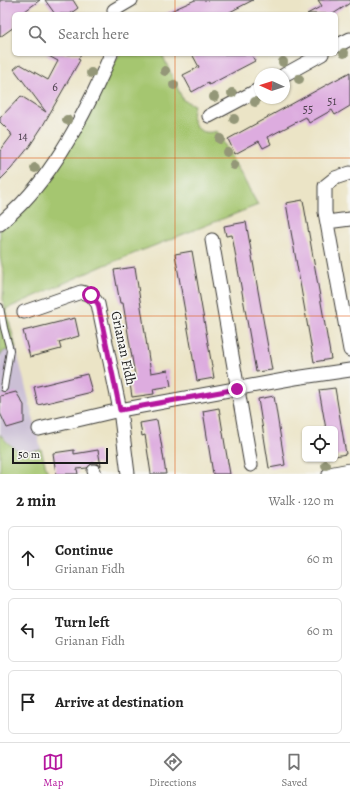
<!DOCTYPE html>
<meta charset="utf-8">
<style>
:root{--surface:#fff;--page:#f2f2f2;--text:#222;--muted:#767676;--line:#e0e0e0;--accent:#b5179e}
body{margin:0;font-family:Alegreya,serif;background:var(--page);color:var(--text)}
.controls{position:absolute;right:12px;bottom:12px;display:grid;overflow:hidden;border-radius:6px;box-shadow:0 1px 3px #0004}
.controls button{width:36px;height:36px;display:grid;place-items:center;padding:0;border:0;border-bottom:1px solid var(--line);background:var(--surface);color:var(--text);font:20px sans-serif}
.compass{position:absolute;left:254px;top:68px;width:36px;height:36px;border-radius:50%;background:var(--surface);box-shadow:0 1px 3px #0004;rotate:273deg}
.scale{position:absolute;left:12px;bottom:10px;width:96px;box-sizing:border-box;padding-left:4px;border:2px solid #1c1c1c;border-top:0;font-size:11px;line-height:14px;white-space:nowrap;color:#1c1c1c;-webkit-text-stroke:3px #f6f6f2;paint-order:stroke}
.stop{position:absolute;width:12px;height:12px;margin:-9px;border:3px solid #b5179e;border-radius:50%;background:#fff}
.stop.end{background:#b5179e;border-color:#fff;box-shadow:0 1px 4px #0008}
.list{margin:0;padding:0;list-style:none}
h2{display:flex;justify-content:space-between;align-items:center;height:52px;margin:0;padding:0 16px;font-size:17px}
h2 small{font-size:13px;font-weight:400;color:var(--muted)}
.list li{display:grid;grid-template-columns:26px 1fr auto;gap:12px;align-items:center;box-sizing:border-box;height:64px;margin:0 8px 8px;padding:0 8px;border:1px solid var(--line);border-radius:6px}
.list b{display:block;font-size:15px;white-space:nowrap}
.list p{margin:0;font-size:13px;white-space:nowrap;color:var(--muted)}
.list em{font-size:13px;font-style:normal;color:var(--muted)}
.icon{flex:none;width:22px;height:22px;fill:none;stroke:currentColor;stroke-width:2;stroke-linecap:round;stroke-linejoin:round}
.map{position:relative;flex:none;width:350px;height:474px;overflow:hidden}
.search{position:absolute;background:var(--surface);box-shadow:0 1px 3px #0004;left:12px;right:12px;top:12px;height:44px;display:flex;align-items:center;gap:10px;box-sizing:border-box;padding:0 14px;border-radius:6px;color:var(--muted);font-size:15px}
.sheet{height:268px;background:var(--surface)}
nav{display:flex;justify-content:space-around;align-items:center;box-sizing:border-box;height:56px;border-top:1px solid var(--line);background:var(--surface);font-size:11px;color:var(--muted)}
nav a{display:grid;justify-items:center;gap:2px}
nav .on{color:var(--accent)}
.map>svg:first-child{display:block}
.industrial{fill:#cbbfd5}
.green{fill:#a5c66f;stroke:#607146}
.building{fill:#ddacdf}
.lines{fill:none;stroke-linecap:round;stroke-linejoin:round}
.service-casing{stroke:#3b3a36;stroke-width:8}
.minor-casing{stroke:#3b3a36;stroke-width:15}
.service{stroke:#fff;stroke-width:6}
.minor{stroke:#fff;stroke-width:13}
.tree{fill:#949778}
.route{stroke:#b5179e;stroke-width:5}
.grid{fill:none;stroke:#de560d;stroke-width:1;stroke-opacity:0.55}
.labels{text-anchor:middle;stroke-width:3.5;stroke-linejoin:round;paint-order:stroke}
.number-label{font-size:12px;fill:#4c404d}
.street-label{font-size:14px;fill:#1c1c1c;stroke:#f6f6f2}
</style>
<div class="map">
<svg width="350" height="474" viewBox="0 0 350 474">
<rect width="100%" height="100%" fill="#f6f6f2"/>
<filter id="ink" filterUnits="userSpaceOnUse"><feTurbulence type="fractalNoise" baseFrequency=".025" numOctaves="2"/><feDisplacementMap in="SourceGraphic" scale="8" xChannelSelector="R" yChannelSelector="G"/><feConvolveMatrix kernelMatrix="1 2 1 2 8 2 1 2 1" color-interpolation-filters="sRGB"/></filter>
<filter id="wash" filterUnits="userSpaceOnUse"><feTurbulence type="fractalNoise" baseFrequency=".012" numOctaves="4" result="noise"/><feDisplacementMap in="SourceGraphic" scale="16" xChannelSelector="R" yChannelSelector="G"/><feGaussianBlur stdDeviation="0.9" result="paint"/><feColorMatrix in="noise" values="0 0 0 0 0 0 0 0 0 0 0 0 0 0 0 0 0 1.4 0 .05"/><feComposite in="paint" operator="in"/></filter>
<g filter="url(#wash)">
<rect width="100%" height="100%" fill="#ebe4c6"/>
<path class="industrial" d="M16 348 41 449 23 453 13 447 0 434V356L4 351Z"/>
<path class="green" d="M120 54H162L183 100 194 105C188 122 198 137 217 131L258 205 105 265 6 309 16 348 4 351 0 356V310L5 308 3 299 4 274 0 257V230L10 219Z
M0 434C6 442 14 449 23 453L41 449 48 474H0Z"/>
<g id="blocks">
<path class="building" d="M0 0H40L21 14H14V27L0 37Z
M45 0H73L78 8 70 14H55Z
M195 0H253L226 14H164Z
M318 0H350V3L333 14H307L322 6Z
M45 54H81L78 59 80 60 42 127 29 147 11 169 0 180V151L12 135H11V133L0 122V118L21 96 46 112 14 69 20 64 48 80 58 61Z
M192 54H251L255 61 209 85 208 83 192 92 183 75 199 67Z
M350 72V106L335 115 332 110 309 123 306 117 268 137 271 144 263 148 259 141 235 154 228 139Z
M303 200 331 359 314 362 286 203Z
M246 222 272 370 256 372 232 235 226 236 224 226Z
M192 251 214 378 197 381 175 254Z
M135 267 151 373 168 370 171 386 153 389 154 394 132 397 129 377 135 376 123 303H120L114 270Z
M75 318 79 336 59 342 61 349 30 357 23 331Z
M87 374 92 392 38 405 34 387Z
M335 388 346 454 335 456V429H326L319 390Z
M16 392 24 405V423L7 428 0 413V396Z
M274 396 285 465 269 468 258 399Z
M219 408 226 451 230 474H213L203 411Z
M157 420 161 442 166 474H151L145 435 142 436 140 423Z
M74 450V454L98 450 101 466 96 463H92L87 468 77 469 78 474H56L53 453Z"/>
</g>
</g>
<g filter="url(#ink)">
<use href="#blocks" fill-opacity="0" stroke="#3b3a36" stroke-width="1"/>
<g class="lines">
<g class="service-casing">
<path id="service" d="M0 307 4 328 10 350 4 388"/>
</g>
<g class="minor-casing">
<path id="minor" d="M114 10 131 0
M336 46 350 39
M284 75 322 54
M209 116 260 89
M350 173 335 178 325 186V212L350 350
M327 222 350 219
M0 224C8 216 17 209 24 201 60 163 91 102 111 54
M212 240 251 465
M24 312 81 292 91 295 98 304 120 410 128 474
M39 429 120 410 295 378 350 370
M94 471 95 474
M329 474 350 470"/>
</g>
<use href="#service" class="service"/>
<use href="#minor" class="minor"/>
</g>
<g class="tree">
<circle cx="344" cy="53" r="5"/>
<circle cx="283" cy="62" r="5"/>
<circle cx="165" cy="71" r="5"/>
<circle cx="91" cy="73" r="5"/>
<circle cx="299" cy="79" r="5"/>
<circle cx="174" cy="85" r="5"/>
<circle cx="232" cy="93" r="5"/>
<circle cx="214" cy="97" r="5"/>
<circle cx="255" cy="102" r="5"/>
<circle cx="234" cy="119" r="5"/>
<circle cx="67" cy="120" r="5"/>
<circle cx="220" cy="139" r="5"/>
<circle cx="227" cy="152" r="5"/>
<circle cx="234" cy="165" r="5"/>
<circle cx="35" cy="168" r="5"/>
<circle cx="326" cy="465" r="5"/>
</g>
</g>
<g class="lines" filter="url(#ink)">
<path class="route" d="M91 295 98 304 120 410 237 389"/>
</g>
<path class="grid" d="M175 0V14M175 54V474M0 158H350M0 316H350"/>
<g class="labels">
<g class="number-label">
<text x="55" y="91">6</text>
<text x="332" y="105">51</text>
<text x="308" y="113">55</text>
<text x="23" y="140">14</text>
</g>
<g class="street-label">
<text transform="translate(124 348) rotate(78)" y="5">Grianan Fidh</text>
</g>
</g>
</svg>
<div class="controls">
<button><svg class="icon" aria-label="locate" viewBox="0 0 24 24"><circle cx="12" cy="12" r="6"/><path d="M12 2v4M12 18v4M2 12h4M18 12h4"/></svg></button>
</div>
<svg class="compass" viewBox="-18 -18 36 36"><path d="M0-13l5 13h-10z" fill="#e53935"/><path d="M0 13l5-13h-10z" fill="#767676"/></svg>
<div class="scale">50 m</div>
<div class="stop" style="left:91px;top:295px"></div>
<div class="stop end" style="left:237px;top:389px"></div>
<div class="search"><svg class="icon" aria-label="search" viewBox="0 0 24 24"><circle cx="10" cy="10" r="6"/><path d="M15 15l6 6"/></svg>Search here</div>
</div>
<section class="sheet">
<h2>2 min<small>Walk · 120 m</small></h2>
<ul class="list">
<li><svg class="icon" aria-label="ahead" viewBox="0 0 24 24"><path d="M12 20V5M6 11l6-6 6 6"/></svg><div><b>Continue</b><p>Grianan Fidh</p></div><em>60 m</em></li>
<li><svg class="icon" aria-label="left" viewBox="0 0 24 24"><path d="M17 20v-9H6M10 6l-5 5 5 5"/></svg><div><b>Turn left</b><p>Grianan Fidh</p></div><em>60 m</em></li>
<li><svg class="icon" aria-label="arrive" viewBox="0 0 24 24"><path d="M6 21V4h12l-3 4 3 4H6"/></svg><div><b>Arrive at destination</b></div></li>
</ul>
</section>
<nav>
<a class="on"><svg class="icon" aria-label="map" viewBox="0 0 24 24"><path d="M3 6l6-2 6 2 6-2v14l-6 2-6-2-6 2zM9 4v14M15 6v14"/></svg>Map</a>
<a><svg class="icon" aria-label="directions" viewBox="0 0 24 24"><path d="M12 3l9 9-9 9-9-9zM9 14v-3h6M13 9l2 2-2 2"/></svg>Directions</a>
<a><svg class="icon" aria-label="saved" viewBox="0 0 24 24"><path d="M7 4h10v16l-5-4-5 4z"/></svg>Saved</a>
</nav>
